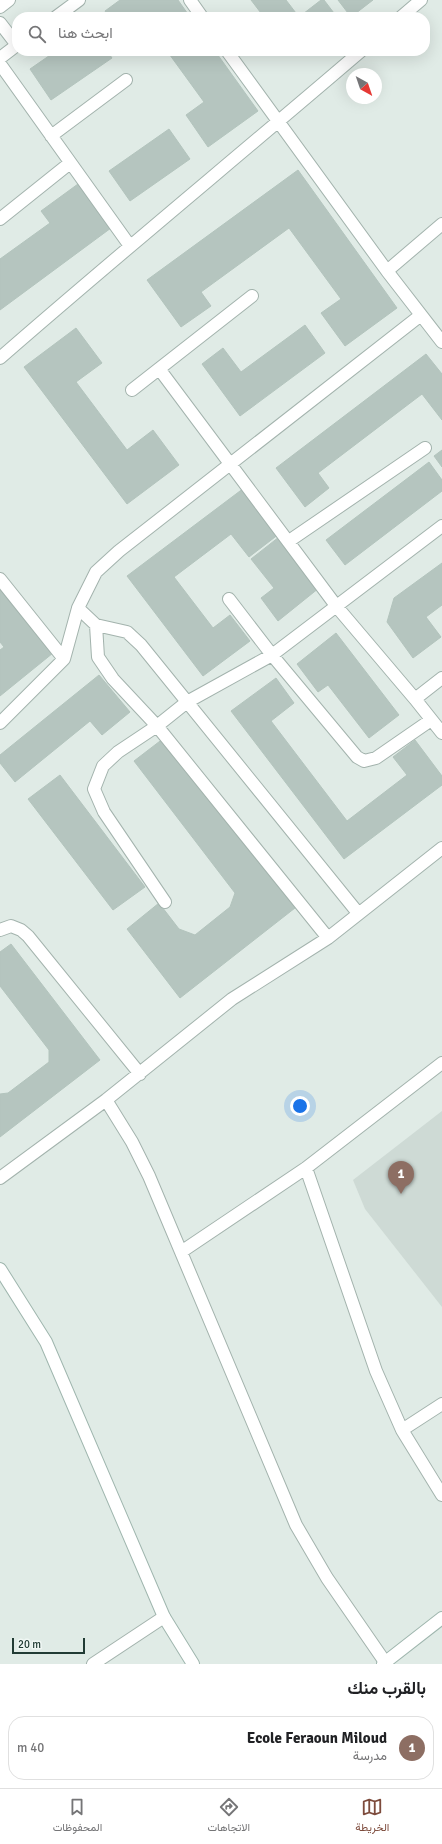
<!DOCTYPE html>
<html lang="ar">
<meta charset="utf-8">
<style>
:root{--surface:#fff;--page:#f6f6f6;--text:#202124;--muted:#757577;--line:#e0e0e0;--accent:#7d4b3c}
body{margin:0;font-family:Signika,Vazirmatn,sans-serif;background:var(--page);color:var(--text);direction:rtl}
.compass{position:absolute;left:346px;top:68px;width:36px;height:36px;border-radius:50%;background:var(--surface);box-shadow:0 4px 16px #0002;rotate:140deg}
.scale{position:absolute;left:12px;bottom:10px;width:73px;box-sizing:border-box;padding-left:4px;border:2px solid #213b34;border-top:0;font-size:11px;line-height:14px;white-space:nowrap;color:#213b34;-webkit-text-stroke:3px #f0f7f4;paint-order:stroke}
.you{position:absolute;left:300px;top:1106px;width:14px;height:14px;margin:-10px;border:3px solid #fff;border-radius:50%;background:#1a73e8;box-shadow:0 0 0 6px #1a73e833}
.badge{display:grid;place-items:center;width:26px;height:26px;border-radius:50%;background:var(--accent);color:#fff;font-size:13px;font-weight:700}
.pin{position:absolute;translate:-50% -33px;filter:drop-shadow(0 1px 2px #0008)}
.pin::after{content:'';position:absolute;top:21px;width:14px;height:12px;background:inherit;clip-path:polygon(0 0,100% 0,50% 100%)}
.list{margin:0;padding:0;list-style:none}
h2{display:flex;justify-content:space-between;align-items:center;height:52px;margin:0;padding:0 16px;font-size:17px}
h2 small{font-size:13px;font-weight:400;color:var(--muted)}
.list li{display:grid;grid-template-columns:26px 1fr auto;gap:12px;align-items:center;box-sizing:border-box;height:64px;margin:0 8px 8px;padding:0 8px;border:1px solid var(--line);border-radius:16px}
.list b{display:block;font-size:15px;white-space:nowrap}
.list p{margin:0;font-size:13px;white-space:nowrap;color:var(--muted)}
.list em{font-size:13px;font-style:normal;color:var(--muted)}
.icon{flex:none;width:22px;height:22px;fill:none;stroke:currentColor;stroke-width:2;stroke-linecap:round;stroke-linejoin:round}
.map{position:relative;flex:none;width:442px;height:1664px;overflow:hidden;direction:ltr}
.search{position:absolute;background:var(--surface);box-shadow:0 4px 16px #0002;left:12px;right:12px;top:12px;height:44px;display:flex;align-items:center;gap:10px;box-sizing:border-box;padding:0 14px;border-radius:16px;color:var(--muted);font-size:15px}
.sheet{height:124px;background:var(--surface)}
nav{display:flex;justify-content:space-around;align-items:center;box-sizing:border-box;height:56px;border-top:1px solid var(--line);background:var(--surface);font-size:11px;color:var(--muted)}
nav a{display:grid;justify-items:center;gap:2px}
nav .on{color:var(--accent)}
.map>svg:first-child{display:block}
.built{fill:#cedad5}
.building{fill:#b5c5bf;stroke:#b3c4bd}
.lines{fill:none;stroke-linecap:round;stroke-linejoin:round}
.street-casing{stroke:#a3b3ad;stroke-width:14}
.secondary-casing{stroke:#9fb6ae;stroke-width:14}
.street{stroke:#fff;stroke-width:12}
.secondary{stroke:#fff;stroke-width:12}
</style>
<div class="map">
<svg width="442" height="1664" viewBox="0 0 442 1664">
<rect width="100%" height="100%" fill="#e0ebe6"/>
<path class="built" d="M442 1111V1307L365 1209 353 1180Z"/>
<path class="building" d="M120 0H178L190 17H109L105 11Z
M251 0H286L299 17 321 0H324L337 17H264Z
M338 0H373L351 17Z
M56 51H107L112 58 51 100 30 69Z
M167 51H215L258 111 208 147 186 115 204 102Z
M169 129 190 159 130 201 109 171Z
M298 170 397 308 345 346 321 313 341 299 289 228 201 292 211 306 181 327 147 280Z
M78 184 111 228 0 310V259L50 223 41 211Z
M305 325 325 353 240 416 202 364 223 348 241 372Z
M76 328 102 363 76 382 127 450 153 430 179 465 127 504 24 367Z
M426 354 442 374V420L422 394 318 473 329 488 305 507 276 468Z
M442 450V467L434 456Z
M429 462 442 480V491L345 565 326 540Z
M244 488 279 534 249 557 231 534 174 577 213 628 230 615 250 641 203 676 127 576Z
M279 537 319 588 278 621 261 598 274 588 251 559Z
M442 563V605L426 617 441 637 413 658 387 622 394 598Z
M0 588 53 653 0 696V650L4 647 0 642Z
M336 633 399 715 369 738 328 685 318 692 297 664Z
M99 675 130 712 102 735 90 721 15 782 0 763V755Z
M276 678 294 703 271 721 347 821 407 775 393 757 415 740 442 776V785L344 859 231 711Z
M164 738 295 908 180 998 127 929 159 903 179 929 195 935 230 907 235 893 134 761Z
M60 775 145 887 113 910 28 799Z
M11 944 100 1060 0 1137V1094L8 1093 49 1062V1050L0 986V952Z"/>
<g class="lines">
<g class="street-casing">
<path id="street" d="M190 0 202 17
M0 7 9 0
M56 17 79 0
M401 17 421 0
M0 23 17 45
M227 51 387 271 442 342
M0 58 17 45
M0 64 130 246
M51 136 126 80
M0 219 70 163
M387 271 442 224
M0 358C119 254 241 154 361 51
M160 370 337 607 415 699 442 733
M132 390 252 296
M289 541 425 448
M0 579 64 659
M229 599 272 655 357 757 364 761 376 758 431 720
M96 625 98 657 113 679 157 726 328 938
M415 699 442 678
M0 723 64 659 78 608
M165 902 104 812 94 789 103 766 118 752 157 726 187 702 272 655 442 526
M358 913 141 645 127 632 96 625 78 608 96 572 119 551 421 315
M0 930 11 926 21 930 28 936 140 1074
M106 1100 132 1142 149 1176 296 1525 327 1578 385 1662
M306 1168 376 1371 402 1430 442 1495
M0 1178 106 1100 232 999 328 938 442 848
M181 1252 306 1168 442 1063
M402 1430 442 1404
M93 1664 164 1617"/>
</g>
<g class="secondary-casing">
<path id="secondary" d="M0 1269 46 1342 164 1617 193 1664
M383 1664 442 1618"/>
</g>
<use href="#street" class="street"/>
<use href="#secondary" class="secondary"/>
</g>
</svg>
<svg class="compass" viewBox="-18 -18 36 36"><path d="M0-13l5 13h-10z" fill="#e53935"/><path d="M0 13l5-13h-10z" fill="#757577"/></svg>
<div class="scale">20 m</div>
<div class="you"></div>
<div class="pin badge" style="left:401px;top:1194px;background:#8d6e63">1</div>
<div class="search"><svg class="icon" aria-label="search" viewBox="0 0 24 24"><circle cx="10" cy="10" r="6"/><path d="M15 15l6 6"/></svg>ابحث هنا</div>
</div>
<section class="sheet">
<h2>بالقرب منك<small></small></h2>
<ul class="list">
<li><span class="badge" style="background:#8d6e63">1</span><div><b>Ecole Feraoun Miloud</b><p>مدرسة</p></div><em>40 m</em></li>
</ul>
</section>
<nav>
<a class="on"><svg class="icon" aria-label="map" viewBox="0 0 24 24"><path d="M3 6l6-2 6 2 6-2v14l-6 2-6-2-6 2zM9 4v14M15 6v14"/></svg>الخريطة</a>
<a><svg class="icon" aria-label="directions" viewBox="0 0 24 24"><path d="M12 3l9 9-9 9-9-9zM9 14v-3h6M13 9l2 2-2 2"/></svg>الاتجاهات</a>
<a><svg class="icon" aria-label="saved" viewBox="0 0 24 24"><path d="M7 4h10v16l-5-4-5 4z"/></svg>المحفوظات</a>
</nav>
